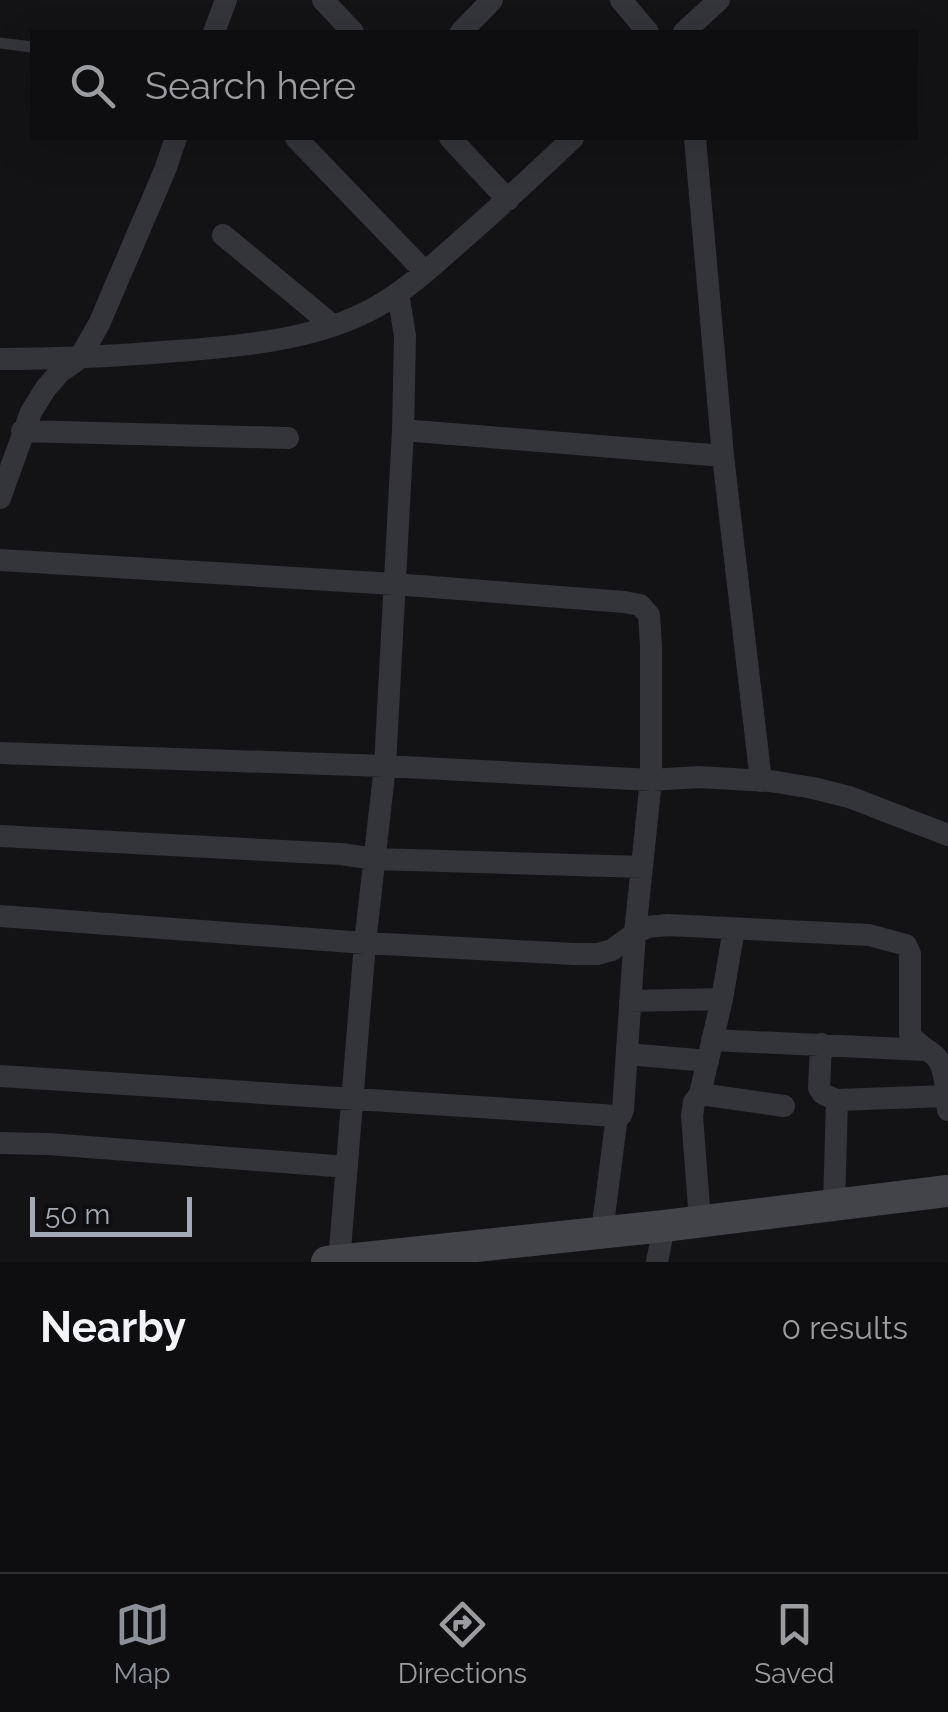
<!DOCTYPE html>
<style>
:root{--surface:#0e0e10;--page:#1c1c1e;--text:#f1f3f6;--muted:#9b9c9f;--line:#2e2e30;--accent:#8c9099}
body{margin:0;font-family:Raleway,sans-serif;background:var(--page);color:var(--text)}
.scale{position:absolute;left:30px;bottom:25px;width:162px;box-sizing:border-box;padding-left:10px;border:5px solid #a4abb6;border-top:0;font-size:28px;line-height:35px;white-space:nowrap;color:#a4abb6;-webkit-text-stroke:8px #0e0e10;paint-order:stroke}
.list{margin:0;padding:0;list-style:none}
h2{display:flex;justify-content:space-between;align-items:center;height:130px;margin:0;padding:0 40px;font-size:42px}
h2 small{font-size:32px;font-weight:400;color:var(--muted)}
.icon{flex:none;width:55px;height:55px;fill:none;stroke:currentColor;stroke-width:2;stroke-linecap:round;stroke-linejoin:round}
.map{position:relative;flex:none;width:948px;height:1262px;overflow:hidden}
.search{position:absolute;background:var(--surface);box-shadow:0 10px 40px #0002;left:30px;right:30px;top:30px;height:110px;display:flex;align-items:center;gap:25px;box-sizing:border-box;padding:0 35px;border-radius:0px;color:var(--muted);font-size:38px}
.sheet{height:310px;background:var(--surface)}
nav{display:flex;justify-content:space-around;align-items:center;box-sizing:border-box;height:140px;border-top:2px solid var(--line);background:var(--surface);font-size:28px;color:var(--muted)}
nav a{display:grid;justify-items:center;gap:5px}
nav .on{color:var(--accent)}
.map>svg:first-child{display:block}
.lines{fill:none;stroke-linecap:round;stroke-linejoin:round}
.lane{stroke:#34353a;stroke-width:11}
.street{stroke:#34353a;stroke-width:22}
.secondary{stroke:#42444a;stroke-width:32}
</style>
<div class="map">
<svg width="948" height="1262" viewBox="0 0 948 1262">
<rect width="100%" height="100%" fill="#131315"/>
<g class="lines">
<path class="lane" d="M0 43 32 47"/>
<path class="street" d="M323 0 353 32
M621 0 648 32
M214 32 226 0
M461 32 492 0
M684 32 719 0
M296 138 425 272
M450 138 508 200
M695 138 723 456 761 781
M223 235 332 325
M0 359C59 359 117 356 176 351 242 346 317 340 376 307 405 291 430 268 455 246 495 211 534 175 573 138
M403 430 723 456
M22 431 288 438
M0 498 31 412 46 388 60 372 79 359 99 324 165 170 176 138
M0 560 394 584 624 602 640 605 649 615 651 645V780L635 933 623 1110 621 1115 617 1116 0 1076
M0 753 385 766 651 780 698 777 770 781 813 788 849 797 948 835
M0 836 341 854 375 859 642 867
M0 916 365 943 574 954H598L612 950 635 933 648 927 668 925 869 935 906 945 910 954V1034C917 1045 924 1047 934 1055 947 1065 946 1094 948 1110
M630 1001 722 999
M712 1040 925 1050
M821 1044 819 1088 823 1094 837 1100 946 1096
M627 1054 708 1061
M700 1094 722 999 734 929
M0 1143 49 1144 347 1167
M834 1204 837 1100
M700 1220 692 1116 694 1102 700 1094 784 1106
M602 1232 617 1116
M339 1262 365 943 385 766 403 430 405 336 398 293
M657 1262 664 1226"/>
<path class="secondary" d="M327 1262 664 1226 948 1191"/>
</g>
</svg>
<div class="scale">50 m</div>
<div class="search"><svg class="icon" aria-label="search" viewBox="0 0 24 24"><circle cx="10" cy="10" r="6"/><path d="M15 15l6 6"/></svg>Search here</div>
</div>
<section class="sheet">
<h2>Nearby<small>0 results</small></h2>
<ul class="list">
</ul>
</section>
<nav>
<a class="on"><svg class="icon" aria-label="map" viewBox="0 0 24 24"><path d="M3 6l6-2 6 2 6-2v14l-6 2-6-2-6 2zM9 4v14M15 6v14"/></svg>Map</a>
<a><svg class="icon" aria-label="directions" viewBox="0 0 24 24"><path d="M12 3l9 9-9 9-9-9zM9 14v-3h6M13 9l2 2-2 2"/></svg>Directions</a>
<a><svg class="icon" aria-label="saved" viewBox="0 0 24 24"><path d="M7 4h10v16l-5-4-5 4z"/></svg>Saved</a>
</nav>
